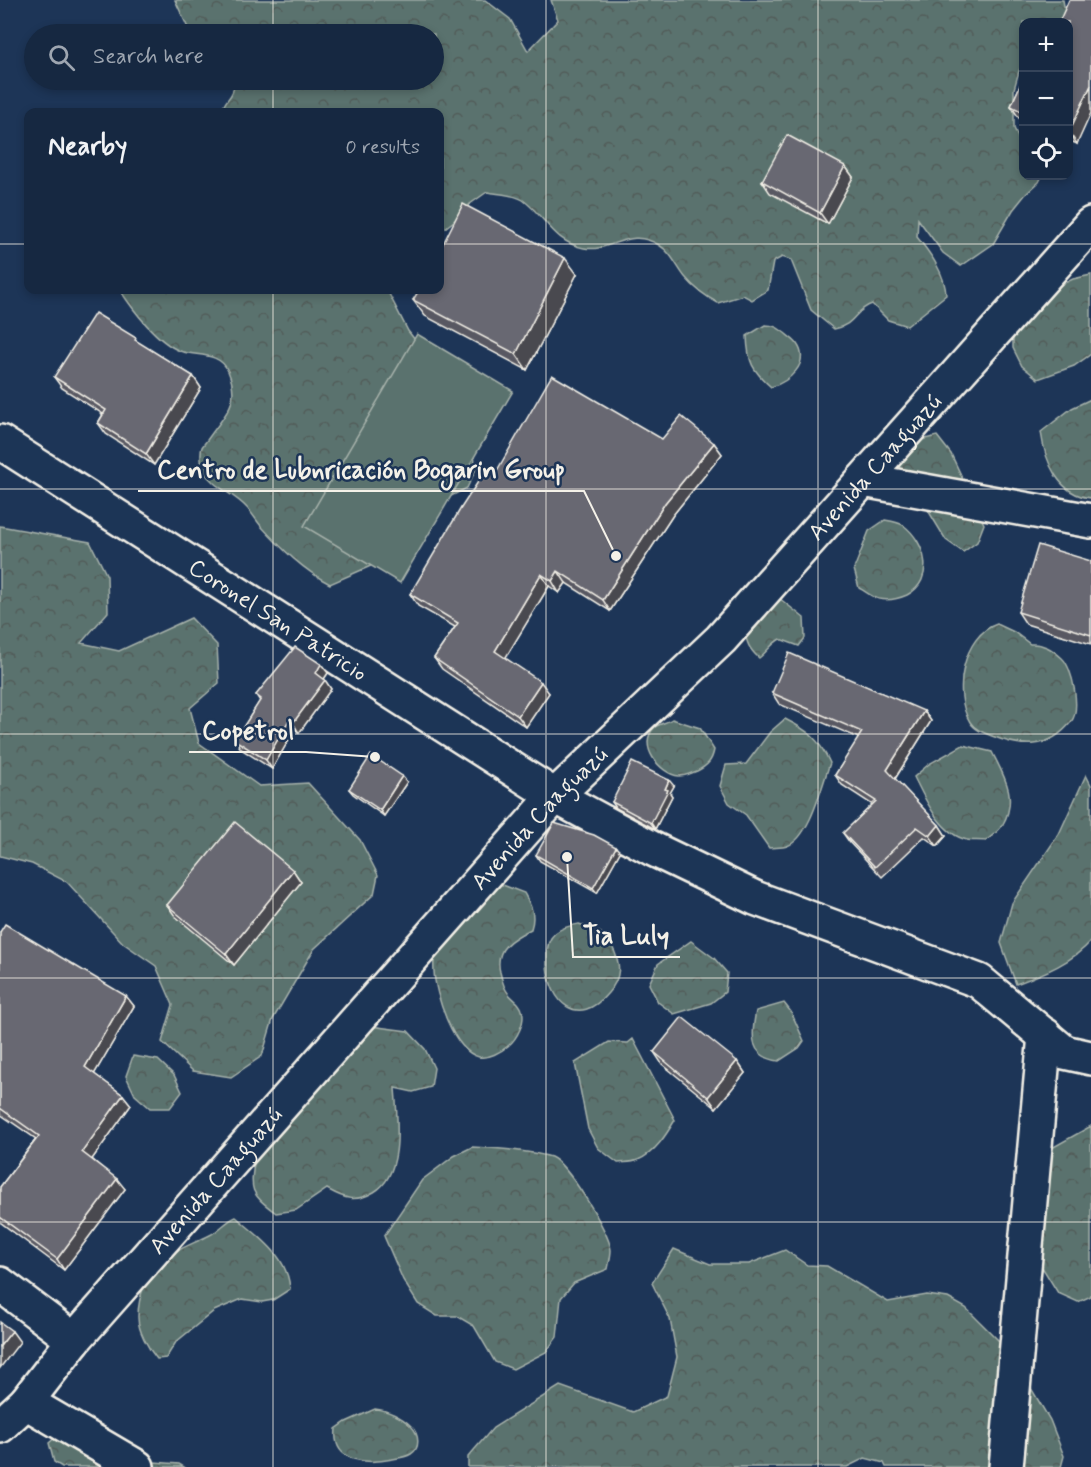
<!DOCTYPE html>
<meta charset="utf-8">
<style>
:root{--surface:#162841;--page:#23344c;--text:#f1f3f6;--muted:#9ea6b1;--line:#35445a}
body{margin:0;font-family:Mynerve,sans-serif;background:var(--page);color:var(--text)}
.controls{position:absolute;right:18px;top:18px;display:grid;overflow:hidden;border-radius:12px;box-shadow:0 3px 9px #0003}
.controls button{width:54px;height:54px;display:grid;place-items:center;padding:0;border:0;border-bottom:2px solid var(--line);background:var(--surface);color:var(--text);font:30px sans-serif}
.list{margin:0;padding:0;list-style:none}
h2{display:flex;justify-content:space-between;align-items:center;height:78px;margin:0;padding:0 24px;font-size:26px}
h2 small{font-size:20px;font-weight:400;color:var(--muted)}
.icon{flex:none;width:33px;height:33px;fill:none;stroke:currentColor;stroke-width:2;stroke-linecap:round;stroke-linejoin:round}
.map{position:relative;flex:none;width:1091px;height:1467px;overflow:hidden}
.search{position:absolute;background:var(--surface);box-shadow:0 3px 9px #0003;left:24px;top:24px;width:420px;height:66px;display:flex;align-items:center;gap:15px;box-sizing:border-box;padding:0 21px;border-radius:33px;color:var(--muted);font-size:22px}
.panel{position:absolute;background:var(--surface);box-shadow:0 3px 9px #0003;left:24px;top:108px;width:420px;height:186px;border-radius:12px}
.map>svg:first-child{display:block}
.forest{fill:url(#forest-crowns);stroke:#a7b2ab;stroke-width:1.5}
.pitch{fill:#5a726e;stroke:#a7b2ab;stroke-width:1.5}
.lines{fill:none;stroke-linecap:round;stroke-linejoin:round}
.minor-casing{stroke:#f4f1e8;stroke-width:38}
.minor{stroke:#1d3557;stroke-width:33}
.wall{fill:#595962;stroke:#f4f1e8;stroke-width:1.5}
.shaded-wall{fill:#494850;stroke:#f4f1e8;stroke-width:1.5}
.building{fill:#686772;stroke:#f4f1e8;stroke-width:1.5}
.grid{fill:none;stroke:#f4f1e8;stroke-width:1.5;stroke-opacity:0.55}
.labels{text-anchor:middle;stroke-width:5;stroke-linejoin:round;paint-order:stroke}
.street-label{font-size:24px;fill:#f4f1e8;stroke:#1d3557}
.leader{fill:none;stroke:#f4f1e8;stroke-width:2}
.callout-dot{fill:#f4f1e8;stroke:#1d3557;stroke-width:2}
.callout-label{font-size:26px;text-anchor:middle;font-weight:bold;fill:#f4f1e8;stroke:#1d3557;stroke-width:5;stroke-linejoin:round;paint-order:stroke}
</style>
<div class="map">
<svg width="1091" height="1467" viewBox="0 0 1091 1467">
<defs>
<pattern id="forest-crowns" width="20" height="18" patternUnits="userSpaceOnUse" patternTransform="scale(1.5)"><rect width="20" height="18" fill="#5a726e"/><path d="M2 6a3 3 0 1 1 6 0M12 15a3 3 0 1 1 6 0" fill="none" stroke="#515b58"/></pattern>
</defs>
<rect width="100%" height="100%" fill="#1d3557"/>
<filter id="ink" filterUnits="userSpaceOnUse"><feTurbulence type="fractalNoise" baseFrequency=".0167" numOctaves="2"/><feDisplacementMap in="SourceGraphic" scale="12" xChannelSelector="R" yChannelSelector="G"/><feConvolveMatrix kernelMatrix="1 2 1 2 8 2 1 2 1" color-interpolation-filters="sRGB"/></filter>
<g filter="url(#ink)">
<path class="forest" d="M175 0H485L510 19 528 51 558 20 551 0H1063L1065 11 1061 22H1024L1023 64 1019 71 1014 89V128L1021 144 1023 145 1024 176H1042L1039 182 1025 195 1013 210 993 244 961 266 943 253 918 219 917 237C930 253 945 273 946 295L907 326 888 320 872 304C854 310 856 325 834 329L811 310 791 260 782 257 773 262 768 290 752 300 743 295 718 303C705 296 695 289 685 277 677 267 671 252 659 245 629 226 611 253 584 248 553 242 546 217 523 200 515 194 497 194 487 192L470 204 459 217 445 228 440 227V112H222C224 97 235 99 234 80H434V34H194L188 28Z
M1091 275V354L1074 366 1038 379 1022 366 1013 348V327L1036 296 1073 279Z
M120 290H387L408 331 419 345 473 449 476 469 467 488 451 496 382 561 330 584C303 570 282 549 261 526 256 520 252 513 247 508 234 493 213 488 203 470 201 465 200 452 202 447 204 444 208 439 210 436 226 413 241 402 228 371 219 351 196 357 180 351 157 342 133 310 120 290Z
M765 325C775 325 778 328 786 334 789 337 795 340 797 344 811 364 788 382 771 387 752 370 748 362 747 336Z
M1091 399V498C1058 495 1045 461 1041 432L1072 408Z
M937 436 951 454 984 524 977 542 963 552 946 540 923 502 887 465 917 441Z
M885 520C891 521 898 522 903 525 926 542 936 580 907 595 898 599 889 601 879 599 873 598 865 591 859 588L854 569 869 531Z
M0 526 90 542 107 576 108 612 81 643 119 651 191 618 217 645 219 683 190 708 199 743 259 786 308 783 360 840 378 875 374 894 314 949 273 1019 262 1056 231 1077 193 1071 162 1042 173 1005 156 966 123 943 67 882 32 864 0 856Z
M779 598 804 618 805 638 799 646 780 639C771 644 767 652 759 658 750 650 746 643 745 630Z
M997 624 1014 632 1030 644C1043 643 1052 649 1062 658 1073 668 1081 710 1071 722 1049 750 1022 748 992 736 984 733 975 730 970 722 952 693 963 635 997 624Z
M672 719 700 728 714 750C712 761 707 766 697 771 691 773 686 776 679 776 660 774 636 745 655 727 659 724 668 722 672 719Z
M785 719C809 731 819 739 830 763 822 785 810 838 787 846 782 848 774 847 769 848L746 815 729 803 720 786 726 765 746 764 770 732Z
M963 745 992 752C1004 776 1018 797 1003 824 1000 831 991 836 986 841 980 840 972 841 967 840 940 834 925 799 914 777L929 764Z
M1086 775 1091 785V941C1072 963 1042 974 1016 984L1001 943 1012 903 1059 834Z
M492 881 524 893C531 906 536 914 531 929 513 938 494 948 500 972 502 979 503 987 508 993 512 999 520 1002 522 1010 526 1021 517 1039 508 1046 501 1052 488 1059 479 1057 453 1051 435 994 434 971 433 961 435 950 435 940Z
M579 924C588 927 602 932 608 938 610 940 611 944 612 946 621 964 622 977 608 993 578 1029 550 1003 547 965 547 955 546 946 551 938 558 928 569 926 579 924Z
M691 941 714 958 727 973 725 992 711 1003 674 1014 658 1002 649 984 658 964Z
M784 1003 791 1012 804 1041 799 1048 779 1061C749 1057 751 1036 756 1011Z
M370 1026 408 1031 425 1049 434 1068 431 1087 413 1092 395 1088C397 1118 405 1174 374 1192 355 1203 345 1199 327 1189L296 1210 276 1213C249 1193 250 1190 255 1157Z
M633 1039 675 1120C666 1135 655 1153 638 1160 632 1163 624 1162 618 1163L598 1148 588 1129 575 1063 609 1042 628 1043Z
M133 1056 158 1060 174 1075 182 1092 170 1108H150L135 1095 126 1076Z
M1091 1126V1296L1078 1302 1058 1293 1034 1254 1043 1153Z
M472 1147C493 1148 531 1151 551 1157 567 1163 610 1233 611 1250 611 1256 609 1263 608 1269L574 1283 561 1298 557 1337 546 1352 513 1369 495 1362 474 1326 457 1316H437L418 1304 403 1280 384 1236 422 1180 454 1156Z
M236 1217C259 1237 288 1256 290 1289L273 1300 262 1302 242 1299 214 1311 176 1342 166 1358 157 1359C148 1348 138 1331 138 1317 138 1296 147 1271 164 1259 177 1249 195 1243 210 1235 220 1230 226 1221 236 1217Z
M674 1249 710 1264H749L785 1250 807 1265 827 1266 888 1302 927 1295 948 1298 966 1308 1009 1351 1050 1420 1064 1456 1061 1467H886L884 1463 865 1458 847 1467H468V1457L493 1428 560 1386 633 1412 667 1396 677 1357 670 1319 652 1283Z
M375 1409C387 1410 402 1417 411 1426 419 1434 421 1448 411 1454 406 1457 399 1458 393 1459 368 1464 332 1464 336 1429L346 1422Z
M64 1430 116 1459 179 1464 184 1467H62L54 1462 49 1443Z"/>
<path class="pitch" d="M417 334 513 391 400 583 304 526Z"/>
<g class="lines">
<g class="minor-casing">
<g id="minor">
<path id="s1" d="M0 442 555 796 653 849 755 898 979 981 1064 1052 1091 1058"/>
<path d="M863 480 1091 521"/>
<path d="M0 1284 74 1340"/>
<path d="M26 1402 137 1467"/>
<path id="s2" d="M0 1426 26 1402 74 1340 555 796 721 639 1091 224"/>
<path d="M1006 1467 1045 1035"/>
</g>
</g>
<use href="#minor" class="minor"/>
</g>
<path class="wall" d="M1068 22 1077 144 1068 140Z
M1023 79V119L1019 118 1011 106Z
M845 166 853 177 828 224 770 193 762 181Z
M577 274 527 370 425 316 413 300Z
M140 344 193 376 201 388 154 465 106 434 98 423 103 414 62 388 54 377Z
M662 439 714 443 722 454 673 515 610 611 566 583 559 593 549 586 505 658 549 693 526 727 442 669 434 658 455 627 418 606 410 594 495 474Z
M1091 561V644L1026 624 1018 612Z
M321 664 328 673 324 679 331 689 299 733 295 729 272 769 241 749 235 740 260 701 256 695Z
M772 693 924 711 931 721 895 779 939 825 946 836 937 846 924 837 882 877 850 843 843 833 873 805 842 785 835 775 859 738 779 704Z
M407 782 384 816 353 794 349 789Z
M674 786 670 793 672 796 655 829 616 808 612 802Z
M620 852 597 893 540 861 536 855Z
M293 870 301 882 234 965 175 916 167 905Z
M0 932 126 996 134 1006 94 1074 123 1095 131 1105 92 1159 125 1189 64 1270 0 1222V1187L36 1139 0 1114Z
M654 1052 737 1061 745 1073 716 1108 662 1064Z"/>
<path class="shaded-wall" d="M1091 85V113L1077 144 1069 132Z
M845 166 853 177 828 224 820 213Z
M565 258 577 274 527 370 516 354Z
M193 376 201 388 154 465 146 454Z
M714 443 722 454 673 515 610 611 603 600 665 503Z
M558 571 566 583 559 593 552 581Z
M541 574 549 586 503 662 495 651Z
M321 664 328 673 322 682 316 673Z
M325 680 331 689 299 733 293 723Z
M541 682 549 693 526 727 518 716Z
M924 711 931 721 894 780 887 770Z
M289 720 295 729 272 769 266 760Z
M402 776 407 782 384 816 380 810Z
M669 780 674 786 670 793 672 796 655 829 651 823Z
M939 825 946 836 937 846 930 836Z
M616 847 620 852 597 893 593 888Z
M293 870 301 882 234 965 226 954Z
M126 996 134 1006 92 1078 85 1067Z
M737 1061 745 1073 716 1108 708 1097Z
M123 1095 131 1105 90 1162 82 1152Z
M117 1179 125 1189 64 1270 57 1259Z
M12 1331 20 1342 0 1368V1346Z"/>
<path class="building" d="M1069 0H1091V85L1069 132H1068V22H1059Z
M1023 79V112L1011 106Z
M787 135 845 166 820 213 762 181Z
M463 204 565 258 516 354 413 300 419 290H440V250Z
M95 313 136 338 135 340 193 376 146 454 98 423 106 410 54 377Z
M552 375 662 439 681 416 714 443 665 503 603 600 558 571 552 581 541 574 495 651 541 682 518 716 434 658 458 623 410 594 461 508 487 468 495 474Z
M1038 545 1091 561V635L1018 612Z
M295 647 321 664 316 673 325 680 293 723 289 720 266 760 235 740 261 699 256 695Z
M789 653 924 711 887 770 939 825 930 836 917 827 875 867 843 833 876 801 835 775 862 732 772 693Z
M371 755 402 776 380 810 349 789Z
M632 762 669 780 665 789 668 790 651 823 612 802Z
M235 822 293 870 226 954 167 905Z
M554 823 594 835 616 847 593 888 536 855Z
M5 924 126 996 85 1067 123 1095 82 1152 117 1179 57 1259 0 1217V1187L39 1136 0 1108V932Z
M682 1017 737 1061 708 1097 654 1052Z
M0 1322 12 1331 0 1346Z"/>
</g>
<path class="grid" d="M273 0V34M546 0V1467M818 0V1467M273 80V112M0 244H28M440 244H1091M273 290V1467M0 489H1091M0 734H1091M0 978H1091M0 1222H1091"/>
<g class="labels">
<g class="street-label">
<text dy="8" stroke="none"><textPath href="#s2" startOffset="1299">Avenida Caaguazú</textPath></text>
<text dy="8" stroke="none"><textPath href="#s1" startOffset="330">Coronel San Patricio</textPath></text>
<text dy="8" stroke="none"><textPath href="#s2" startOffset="813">Avenida Caaguazú</textPath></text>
<text dy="8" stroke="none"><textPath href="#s2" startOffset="327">Avenida Caaguazú</textPath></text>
</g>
</g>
<path class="leader" d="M616 556L584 491H138M375 757L306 752H189M567 857L573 957H680"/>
<g class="callout-dot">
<circle cx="616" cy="556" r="6"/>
<circle cx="375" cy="757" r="6"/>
<circle cx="567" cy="857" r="6"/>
</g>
<g class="callout-label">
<text x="361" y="478">Centro de Lubnricación Bogarin Group</text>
<text x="248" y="739">Copetrol</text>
<text x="626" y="944">Tia Luly</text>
</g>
</svg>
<div class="controls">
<button>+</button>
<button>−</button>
<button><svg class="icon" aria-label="locate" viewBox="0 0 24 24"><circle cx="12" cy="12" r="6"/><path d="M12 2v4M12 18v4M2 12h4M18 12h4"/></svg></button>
</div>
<div class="search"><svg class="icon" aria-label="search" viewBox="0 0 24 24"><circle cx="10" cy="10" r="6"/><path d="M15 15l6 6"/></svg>Search here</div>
<section class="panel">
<h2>Nearby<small>0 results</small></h2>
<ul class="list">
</ul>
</section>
</div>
